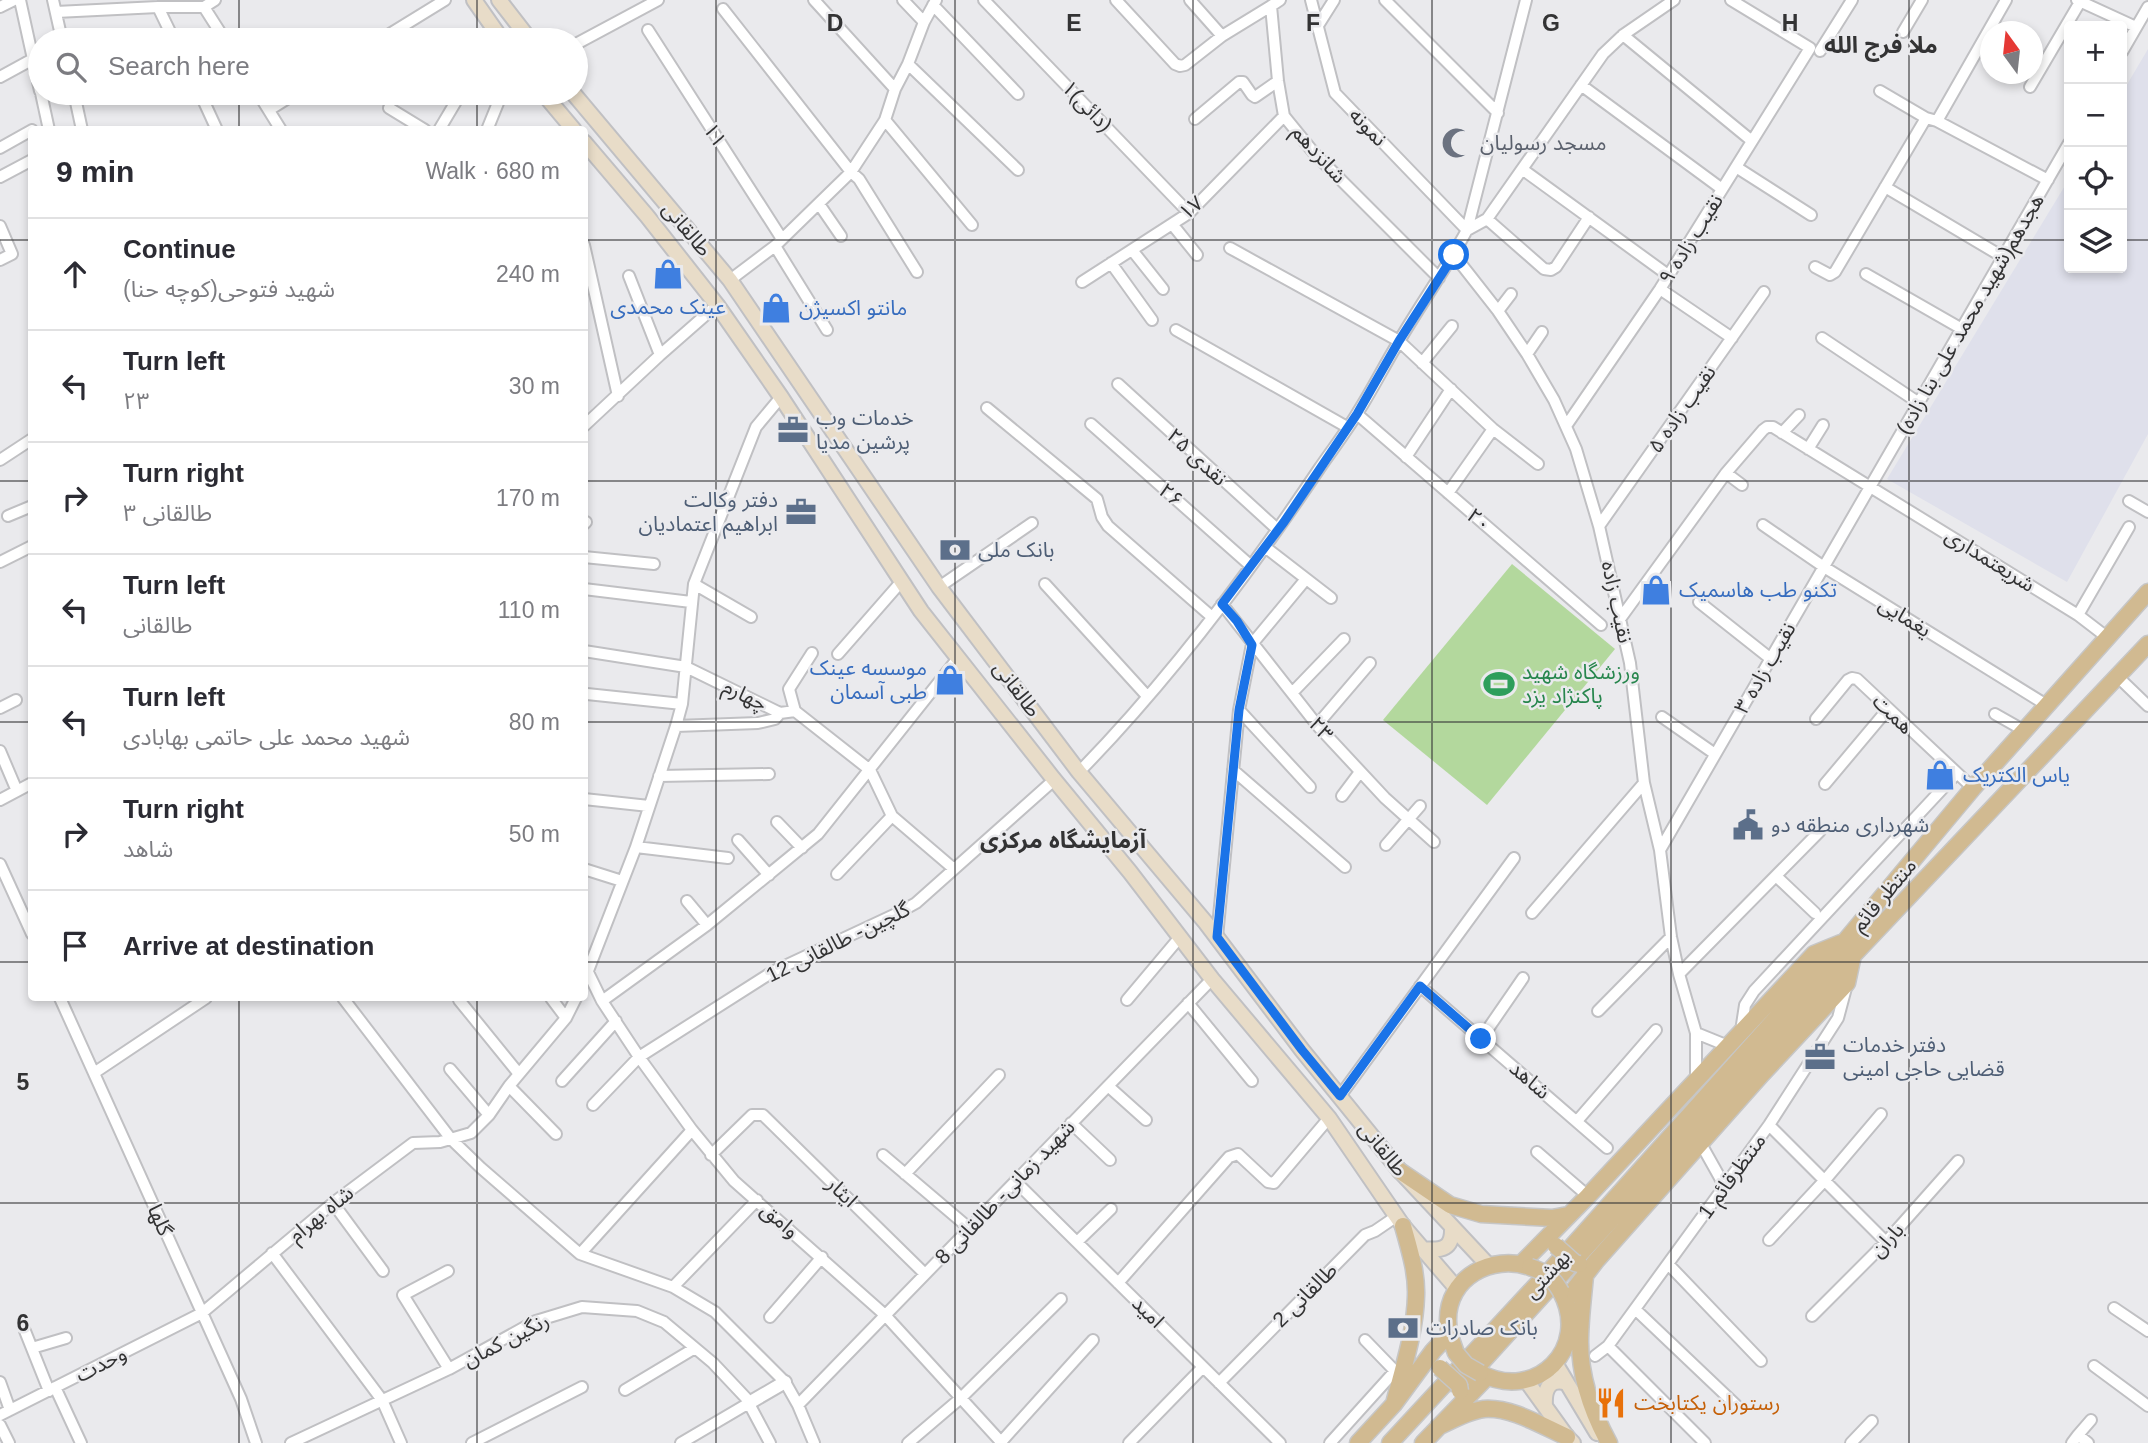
<!DOCTYPE html>
<meta charset="utf-8">
<style>
:root{--surface:#fff;--page:#f2f2f3;--text:#2b2b33;--muted:#7c7c81;--line:#e1e1e2}
body{margin:0;font-family:Arial,"Noto Sans Arabic",sans-serif;background:var(--page);color:var(--text)}
.controls{position:absolute;right:21px;top:21px;display:grid;overflow:hidden;border-radius:7px;box-shadow:0 4px 10px #0003}
.controls button{width:63px;height:63px;display:grid;place-items:center;padding:0;border:0;border-bottom:2px solid var(--line);background:var(--surface);color:var(--text);font:35px sans-serif}
.compass{position:absolute;left:1980px;top:21px;width:63px;height:63px;border-radius:50%;background:var(--surface);box-shadow:0 4px 10px #0003;rotate:345deg}
.stop{position:absolute;width:21px;height:21px;margin:-16px;border:5px solid #1a73e8;border-radius:50%;background:#fff}
.stop.end{background:#1a73e8;border-color:#fff;box-shadow:0 2px 7px #0008}
.list{margin:0;padding:0;list-style:none}
h2{display:flex;justify-content:space-between;align-items:center;height:91px;margin:0;padding:0 28px;font-size:30px}
h2 small{font-size:23px;font-weight:400;color:var(--muted)}
.list li{display:grid;grid-template-columns:46px 1fr auto;gap:21px;align-items:center;box-sizing:border-box;height:112px;padding:0 28px;border-top:2px solid var(--line)}
.list b{display:block;font-size:26px;white-space:nowrap}
.list p{margin:0;font-size:23px;white-space:nowrap;color:var(--muted)}
.list em{font-size:23px;font-style:normal;color:var(--muted)}
.icon{flex:none;width:38px;height:38px;fill:none;stroke:currentColor;stroke-width:2;stroke-linecap:round;stroke-linejoin:round}
.map{position:relative;flex:none;width:2148px;height:1443px;overflow:hidden}
.search{position:absolute;background:var(--surface);box-shadow:0 4px 10px #0003;left:28px;top:28px;width:560px;height:77px;display:flex;align-items:center;gap:18px;box-sizing:border-box;padding:0 24px;border-radius:38px;color:var(--muted);font-size:26px}
.panel{position:absolute;background:var(--surface);box-shadow:0 4px 10px #0003;left:28px;top:126px;width:560px;height:875px;border-radius:7px}
.map>svg:first-child{display:block}
.built{fill:#dfe0eb}
.green{fill:#b3d89d}
.lines{fill:none;stroke-linecap:round;stroke-linejoin:round}
.minor-casing{stroke:#c0c0c3;stroke-width:14}
.tertiary-casing{stroke:#c0c0c3;stroke-width:16}
.secondary-casing{stroke:#c0c0c3;stroke-width:18}
.primary-casing{stroke:#c6c6c6;stroke-width:19}
.minor{stroke:#fff;stroke-width:10}
.tertiary{stroke:#fff;stroke-width:12}
.secondary{stroke:#e8dcc8;stroke-width:14}
.primary{stroke:#d1ba91;stroke-width:16}
.primary-bridge-casing{stroke:#c6c6c6;stroke-width:19;stroke-linecap:butt}
.primary-bridge{stroke:#d1ba91;stroke-width:16}
.route{stroke:#1a73e8;stroke-width:9}
.grid{fill:none;stroke:#333334;stroke-width:2;stroke-opacity:0.55}
.labels{text-anchor:middle;stroke-width:5;stroke-linejoin:round;paint-order:stroke}
.street-label{font-size:21px;fill:#333334;stroke:#eaeaed}
.worship-label{font-size:21px;fill:#5b616d;stroke:#eaeaed;text-anchor:start}
.shop-label{font-size:21px;fill:#366cbe;stroke:#eaeaed;text-anchor:start}
.service-label{font-size:21px;fill:#4e5e75;stroke:#eaeaed;text-anchor:start}
.leisure-label{font-size:21px;fill:#27864d;stroke:#eaeaed;text-anchor:start}
.food-label{font-size:21px;fill:#c56008;stroke:#eaeaed;text-anchor:start}
.neighbourhood-label{font-size:23px;font-weight:bold;fill:#333334;stroke:#eaeaed}
.grid-label{font-size:23px;text-anchor:middle;font-weight:bold;fill:#333334;stroke:#eaeaed;stroke-width:5;stroke-linejoin:round;paint-order:stroke}
</style>
<div class="map">
<svg width="2148" height="1443" viewBox="0 0 2148 1443">
<rect width="100%" height="100%" fill="#eaeaed"/>
<path class="built" d="M2148 49V434L2067 582 1887 479 2069 179V268H2122V93Z"/>
<path class="green" d="M1512 564 1615 649 1487 805 1383 720Z"/>
<g class="lines">
<g class="minor-casing">
<path id="minor" d="M20 0 40 91
M53 0 62 40
M814 0 895 89
M903 0 924 22
M984 0 1189 213
M1116 0 1175 64 1180 66 1185 65 1222 36 1271 6
M1190 0 1222 36
M1280 0 1271 6 1278 81 1284 116 1314 153 1439 278
M1311 0 1335 93 1467 230
M1385 0 1498 113
M2077 0 2136 27
M933 5 1018 94
M0 7 14 0
M158 7 174 40
M204 7 225 40
M723 9 851 172 859 179 917 272
M56 12 158 7H204L215 0
M1317 27 1334 0
M648 30 782 239
M1903 32 1922 0
M1623 35 1752 141
M380 40 445 0
M576 44 658 0
M1820 51 1852 0
M2122 52 2148 7
M908 64 1018 170
M0 77 33 59
M1581 85 1722 189
M2030 87 2080 2
M1880 91 1926 118 1937 121 2048 180
M41 93 49 130
M74 93 82 130
M200 93 217 130
M258 93 281 130
M389 108 425 130
M269 110 296 93
M1195 119 1239 82H1243L1252 95 1255 97 1278 81
M885 120 972 225
M1937 121 2006 0
M439 130 461 93
M487 130 502 93
M0 148 32 130
M1736 167 1811 215
M1522 169 1668 275
M0 177 32 160
M1885 187 2003 257
M819 204 841 236
M1487 219 1544 269 1551 270 1556 267 1589 217
M1172 224 1197 255
M0 226 12 254 0 260
M1467 230 1487 219 1603 54 1623 35 1674 0
M584 245 618 396
M775 246 827 330
M1230 248 1399 341 1493 429 1538 464
M1132 250 1163 289
M1454 255 1498 311 1527 354 1554 400 1576 449 1599 526 1630 663 1644 783 1660 850 1671 937 1679 974 1696 1033V1079
M1111 263 1152 320
M1815 267 1830 275 1835 272 1926 118
M1866 274 1962 329
M629 276 660 355
M730 280 775 246 851 172 885 120 895 89 908 64 924 22 936 0
M1082 282 1189 213 1284 116
M1660 289 1732 338
M1498 311 1511 294
M1176 330 1347 427
M1822 338 1919 403
M1527 354 1542 332
M1422 363 1452 326
M1118 384 1277 529
M987 408 1097 499 1102 517 1108 526 1212 617
M1357 414 1601 625
M1091 424 1251 566
M584 426 660 355 717 305
M1566 426 1660 289 1810 48 1731 0
M1782 433 1799 415
M1808 449 1823 425
M1406 457 1451 389
M0 460 32 439
M1726 473 1742 485
M1448 493 1493 429
M2129 501 2148 512
M8 516 32 506
M584 524 586 522
M1763 525 1824 567 2048 706
M1599 526 1764 292
M1265 547 1331 598
M584 557 654 564
M0 562 32 546
M694 584 751 617
M1045 584 1147 696
M939 587 1032 523
M584 589 691 602
M1699 602 1771 659
M1222 604 1317 725 1385 798 1434 842
M2078 615 2129 527
M1620 619 1726 473 1763 430 1767 427H1773L2078 615 2108 638
M584 651 686 667 780 713 795 711 870 770 892 816 954 869
M838 654 901 582
M2117 676 2148 706
M1292 693 1344 639
M587 694 682 704
M0 708 16 700
M1239 710 1310 787
M795 711 789 689 812 653
M1995 714 2025 731
M1662 717 1715 754
M1816 719 1848 680 1852 678 1857 679 1973 788
M1317 725 1370 663
M676 726 758 723 775 719 780 713
M0 751 17 791
M1233 770 1345 867
M1079 772C1169 680 1248 575 1319 469 1332 450 1346 432 1358 412 1372 390 1384 366 1398 343 1420 305 1446 269 1467 230L1526 0
M659 776 769 774
M1825 784 1888 709
M1342 796 1360 772
M584 799 649 806
M0 800 32 783
M777 822 802 848
M738 840 769 875
M1386 845 1420 806
M636 847 728 858
M1660 850 2069 143
M0 864 32 934
M584 869 622 881
M837 874 892 816
M1777 877 1815 913
M687 901 707 925
M1532 913 1644 783
M1217 937 1239 710 1252 644 1306 579
M584 964 602 1001 639 1057 692 1130 734 1181 885 1315 1002 1443
M1679 974 1820 831
M584 981 636 847 676 726 682 704 694 584 756 427 781 397
M1420 986 1607 1148
M60 998 241 1399 256 1443
M343 998 451 1139 481 1168 580 1254 673 1287 715 1312 785 1382 798 1405 814 1443
M551 998 566 1018
M459 1000 519 1074
M1127 1000 1180 937
M602 1001 707 925 818 834 958 658
M1188 1003 1252 1081
M1598 1011 1671 937
M1741 1031 1745 1005 1754 991 1957 773
M1696 1033 1728 1046
M1481 1039 1523 978
M450 1069 489 1115
M94 1073 206 998
M562 1081 616 1021
M509 1086 556 1134
M1108 1086 1146 1120
M1340 1096 1514 858
M593 1105 639 1057 774 971 898 913 916 903 1054 780
M1577 1121 1656 1030
M1071 1123 1110 1160
M1769 1125 1886 1242
M1701 1144 1724 1185
M1537 1152 1588 1196
M711 1155 752 1115H763L925 1274
M883 1155 969 1228
M905 1174 999 1075
M1015 1181 1280 1443
M333 1203 383 1271
M1769 1240 1825 1180 1881 1114
M1077 1242 1111 1209
M272 1253 382 1400 401 1443
M580 1254 692 1130
M1669 1265 1761 1361
M448 1271 403 1295 449 1369
M1118 1283 1229 1157 1238 1154 1268 1182 1274 1183 1329 1118
M673 1287 757 1200
M2114 1308 2148 1331
M1635 1309 1736 1405
M1812 1316 1886 1242 1958 1161
M770 1317 822 1257
M25 1331 49 1391
M1608 1346 1705 1443
M32 1348 66 1338
M1595 1356 1608 1346 1769 1125 1838 1018 1846 988
M2094 1366 2148 1406
M0 1382 10 1410
M1219 1383 1365 1235 1375 1231 1397 1216
M55 1387 81 1443
M625 1390 695 1348
M798 1405 1212 979
M0 1415 202 1313 333 1203 413 1143 440 1142 471 1133 489 1115 509 1086 566 1018 576 998
M0 1425 9 1443
M2078 1435 2091 1420
M1001 1442 1093 1340
M291 1443 449 1369 536 1321 582 1307 637 1311 664 1322 713 1363 746 1398 770 1443
M472 1443 582 1387
M681 1443 749 1403
M908 1443 962 1397 1061 1299
M1129 1443 1203 1367
M1330 1443 1395 1371 1365 1340
M1851 1443 1872 1421
M2072 1443 2078 1435 2088 1443"/>
</g>
<g class="tertiary-casing">
<path id="tertiary" d="M749 1403 785 1382"/>
</g>
<g class="secondary-casing">
<path id="secondary" d="M474 0 502 40
M499 0 530 40
M543 93 574 130
M573 93 730 280 939 587 1079 772 1206 923 1302 1050 1400 1171 1488 1265
M584 142 647 216 717 305 781 397 921 611 1052 777 1130 872 1212 979 1329 1118 1403 1226 1457 1289
M1423 1249C1442 1251 1453 1249 1452 1227
M1555 1363 1597 1433
M1526 1380 1567 1437 1573 1443
M1545 1406C1544 1391 1548 1377 1567 1383"/>
</g>
<g class="primary-casing">
<path id="primary" d="M1400 1171 1450 1205 1481 1214 1552 1218 1568 1215
M1521 1264 1588 1196 1814 954 1841 943
M1585 1276C1583 1298 1580 1320 1580 1342 1580 1378 1592 1412 1609 1443
M1566 1300 1596 1261 1762 1074 1847 983 1853 955
M1456 1353C1452 1342 1448 1333 1448 1321 1447 1277 1492 1254 1530 1267
M1480 1373C1536 1403 1591 1348 1561 1292
M1469 1376 1823 987 2148 644
M1394 1404C1403 1368 1415 1333 1416 1296 1417 1272 1409 1248 1403 1226
M1438 1427C1452 1420 1468 1411 1484 1409 1512 1407 1542 1426 1567 1437
M1358 1443 1394 1404 1433 1351 1449 1334
M1390 1443 1568 1251 1846 940 1973 788 2148 592
M1423 1443 1487 1377"/>
</g>
<use href="#minor" class="minor"/>
<use href="#tertiary" class="tertiary"/>
<use href="#secondary" class="secondary"/>
<use href="#primary" class="primary"/>
<g class="primary-bridge-casing">
<path id="primary-bridge" d="M1556 1246 1575 1263 1579 1264
M1530 1267C1546 1272 1553 1278 1561 1292
M1456 1353 1466 1365 1480 1373
M1440 1368 1459 1385 1460 1391"/>
</g>
<use href="#primary-bridge" class="primary-bridge"/>
</g>
<g class="lines">
<path class="route" d="M1454 255 1399 341 1357 414 1284 522 1222 604 1237 621 1252 645 1239 710 1217 937 1302 1050 1340 1096 1420 986 1481 1039"/>
</g>
<path class="grid" d="M239 0V40M477 0V40M716 0V1443M955 0V1443M1193 0V1443M1432 0V1443M1671 0V1443M1909 0V1443M239 93V130M477 93V130M0 240H32M584 240H2069M2122 240H2148M0 481H32M584 481H2148M0 722H32M584 722H2148M0 962H32M584 962H2148M239 998V1443M477 998V1443M0 1203H2148"/>
<defs>
<g id="mosque-bare" transform="scale(2.415)"><path d="M3.5-4.9A6 6 0 1 0 3.5 4.9A5 5 0 1 1 3.5-4.9Z" fill="#6b7280" stroke="#eaeaed" stroke-width="2.5" paint-order="stroke"/></g>
<g id="shop-bare" transform="scale(2.415)"><path d="M-5-2.5h2.3a2.7 3.5 0 0 1 5.4 0H5L5.5 6h-11ZM-1.5-2.5h3a1.5 2.3 0 0 0-3 0Z" fill="#3f7fe0" stroke="#eaeaed" stroke-width="2.5" paint-order="stroke"/></g>
<g id="office-bare" transform="scale(2.415)"><path d="M-6-3h4V-5.5h4V-3h4V5H-6ZM-1-4.5V-3h2v-1.5ZM-6 0V1H6V0Z" fill="#5c6f8a" stroke="#eaeaed" stroke-width="2.5" paint-order="stroke"/></g>
<g id="bank-bare" transform="scale(2.415)"><path d="M-6-4H6V4H-6ZM0-2.3a2.3 2.3 0 1 0 0 4.6a2.3 2.3 0 1 0 0-4.6Z" fill="#5c6f8a" stroke="#eaeaed" stroke-width="2.5" paint-order="stroke"/></g>
<g id="stadium-bare" transform="scale(2.415)"><path d="M0-5a6.5 5 0 1 0 0 10a6.5 5 0 1 0 0-10ZM-3.5-1.8h7v3.6h-7Z" fill="#2e9e5b" stroke="#eaeaed" stroke-width="2.5" paint-order="stroke"/></g>
<g id="civic-bare" transform="scale(2.415)"><path d="M-.6-6.5H3V-4.5H.6V-3L4-1V1h2V6H-6V1h2V-1L-.6-3ZM-1.2 2.5V6h2.4V2.5Z" fill="#5c6f8a" stroke="#eaeaed" stroke-width="2.5" paint-order="stroke"/></g>
<g id="restaurant-bare" transform="scale(2.415)"><path d="M-5-6h1v4h1v-4h1v4h1v-4h1v5L-1.5 .5V6h-2V.5L-5-1ZM5-6V6H3V1.5H1.5Q1.5-4 5-6Z" fill="#e8710a" stroke="#eaeaed" stroke-width="2.5" paint-order="stroke"/></g>
</defs>
<g fill-rule="evenodd">
<use href="#mosque-bare" x="1457" y="143"/>
<use href="#shop-bare" x="668" y="274"/>
<use href="#shop-bare" x="776" y="308"/>
<use href="#office-bare" x="793" y="430"/>
<use href="#office-bare" x="801" y="512"/>
<use href="#bank-bare" x="955" y="550"/>
<use href="#shop-bare" x="1656" y="590"/>
<use href="#shop-bare" x="950" y="680"/>
<use href="#stadium-bare" x="1499" y="684"/>
<use href="#shop-bare" x="1940" y="775"/>
<use href="#civic-bare" x="1748" y="825"/>
<use href="#office-bare" x="1820" y="1057"/>
<use href="#bank-bare" x="1403" y="1328"/>
<use href="#restaurant-bare" x="1611" y="1403"/>
</g>
<g class="labels">
<g class="street-label">
<text transform="translate(1087 106) rotate(46)" y="7">۱(دائی)</text>
<text transform="translate(1368 127) rotate(46)" y="7">نمونه</text>
<text transform="translate(715 135) rotate(57)" y="7">۱۱</text>
<text transform="translate(1319 154) rotate(48)" y="7">شانزدهم</text>
<text transform="translate(1191 208) rotate(-40)" y="7">۱۷</text>
<text transform="translate(687 229) rotate(50)" y="7">طالقانی</text>
<text transform="translate(1691 239) rotate(-58)" y="7">نقیب زاده ۹</text>
<text transform="translate(1970 314) rotate(-60)" y="7">هجدهم(شهید محمد علی بنا زاده)</text>
<text transform="translate(1682 409) rotate(-55)" y="7">نقیب زاده ۵</text>
<text transform="translate(1197 457) rotate(43)" y="7">۲۵ نقدی</text>
<text transform="translate(1171 495) rotate(41)" y="7">۲۶</text>
<text transform="translate(1479 520) rotate(41)" y="7">۲۰</text>
<text transform="translate(1990 560) rotate(32)" y="7">شریعتمداری</text>
<text transform="translate(1617 602) rotate(78)" y="7">نقیب زاده</text>
<text transform="translate(1905 617) rotate(32)" y="7">یغمایی</text>
<text transform="translate(1765 668) rotate(-60)" y="7">نقیب زاده ۳</text>
<text transform="translate(1017 689) rotate(53)" y="7">طالقانی</text>
<text transform="translate(745 695) rotate(26)" y="7">چهارم</text>
<text transform="translate(1893 714) rotate(44)" y="7">همت</text>
<text transform="translate(1321 729) rotate(49)" y="7">۲۳</text>
<text transform="translate(1884 895) rotate(-50)" y="7">منتظر قائم</text>
<text transform="translate(838 942) rotate(-26)" y="7">گلچین- طالقانی 12</text>
<text transform="translate(1530 1080) rotate(41)" y="7">شاهد</text>
<text transform="translate(1383 1149) rotate(51)" y="7">طالقانی</text>
<text transform="translate(1732 1176) rotate(-54)" y="7">منتظرقائم 1</text>
<text transform="translate(842 1192) rotate(44)" y="7">ایثار</text>
<text transform="translate(1005 1192) rotate(-46)" y="7">شهید زمانی- طالقانی 8</text>
<text transform="translate(321 1214) rotate(-39)" y="7">شاه بهرام</text>
<text transform="translate(160 1220) rotate(66)" y="7">گلها</text>
<text transform="translate(780 1220) rotate(41)" y="7">وامق</text>
<text transform="translate(1887 1240) rotate(-47)" y="7">باران</text>
<text transform="translate(1547 1274) rotate(-48)" y="7">بهشتی</text>
<text transform="translate(1305 1295) rotate(-45)" y="7">طالقانی 2</text>
<text transform="translate(1148 1312) rotate(45)" y="7">امید</text>
<text transform="translate(506 1340) rotate(-27)" y="7">رنگین کمان</text>
<text transform="translate(101 1364) rotate(-27)" y="7">وحدت</text>
</g>
<g class="worship-label">
<text x="1480" y="150">مسجد رسولیان</text>
</g>
<g class="shop-label">
<text x="668" y="314" text-anchor="middle">عینک محمدی</text>
<text x="799" y="315">مانتو اكسيژن</text>
<text x="1679" y="597">تکنو طب هاسمیک</text>
<text x="927" y="675" text-anchor="end">موسسه عینک<tspan x="927" dy="24">طبی آسمان</tspan></text>
<text x="1963" y="782">یاس الکتریک</text>
</g>
<g class="service-label">
<text x="816" y="425">خدمات وب<tspan x="816" dy="24">پرشین مدیا</tspan></text>
<text x="778" y="507" text-anchor="end">دفتر وکالت<tspan x="778" dy="24">ابراهیم اعتمادیان</tspan></text>
<text x="978" y="557">بانک ملی</text>
<text x="1771" y="832">شهرداری منطقه دو</text>
<text x="1843" y="1052">دفتر خدمات<tspan x="1843" dy="24">قضایی حاجی امینی</tspan></text>
<text x="1426" y="1335">بانک صادرات</text>
</g>
<g class="leisure-label">
<text x="1522" y="679">ورزشگاه شهید<tspan x="1522" dy="24">پاکنژاد یزد</tspan></text>
</g>
<g class="food-label">
<text x="1634" y="1410">رستوران یکتابخت</text>
</g>
<g class="neighbourhood-label">
<text x="1881" y="53">ملا فرج الله</text>
<text x="1063" y="848">آزمایشگاه مرکزی</text>
</g>
</g>
<g class="grid-label">
<text x="835" y="31">D</text>
<text x="1074" y="31">E</text>
<text x="1313" y="31">F</text>
<text x="1551" y="31">G</text>
<text x="1790" y="31">H</text>
<text x="23" y="1090">5</text>
<text x="23" y="1331">6</text>
</g>
</svg>
<div class="controls">
<button>+</button>
<button>−</button>
<button><svg class="icon" aria-label="locate" viewBox="0 0 24 24"><circle cx="12" cy="12" r="6"/><path d="M12 2v4M12 18v4M2 12h4M18 12h4"/></svg></button>
<button><svg class="icon" aria-label="layers" viewBox="0 0 24 24"><path d="M12 4l9 5-9 5-9-5zM3 14l9 5 9-5"/></svg></button>
</div>
<svg class="compass" viewBox="-18 -18 36 36"><path d="M0-13l5 13h-10z" fill="#e53935"/><path d="M0 13l5-13h-10z" fill="#7c7c81"/></svg>
<div class="stop" style="left:1454px;top:255px"></div>
<div class="stop end" style="left:1481px;top:1039px"></div>
<div class="search"><svg class="icon" aria-label="search" viewBox="0 0 24 24"><circle cx="10" cy="10" r="6"/><path d="M15 15l6 6"/></svg>Search here</div>
<section class="panel">
<h2>9 min<small>Walk · 680 m</small></h2>
<ul class="list">
<li><svg class="icon" aria-label="ahead" viewBox="0 0 24 24"><path d="M12 20V5M6 11l6-6 6 6"/></svg><div><b>Continue</b><p>(کوچه حنا)شهید فتوحی</p></div><em>240 m</em></li>
<li><svg class="icon" aria-label="left" viewBox="0 0 24 24"><path d="M17 20v-9H6M10 6l-5 5 5 5"/></svg><div><b>Turn left</b><p>۲۳</p></div><em>30 m</em></li>
<li><svg class="icon" aria-label="right" viewBox="0 0 24 24"><path d="M7 20v-9h11M14 6l5 5-5 5"/></svg><div><b>Turn right</b><p>طالقانی ۳</p></div><em>170 m</em></li>
<li><svg class="icon" aria-label="left" viewBox="0 0 24 24"><path d="M17 20v-9H6M10 6l-5 5 5 5"/></svg><div><b>Turn left</b><p>طالقانی</p></div><em>110 m</em></li>
<li><svg class="icon" aria-label="left" viewBox="0 0 24 24"><path d="M17 20v-9H6M10 6l-5 5 5 5"/></svg><div><b>Turn left</b><p>شهید محمد علی حاتمی بهابادی</p></div><em>80 m</em></li>
<li><svg class="icon" aria-label="right" viewBox="0 0 24 24"><path d="M7 20v-9h11M14 6l5 5-5 5"/></svg><div><b>Turn right</b><p>شاهد</p></div><em>50 m</em></li>
<li><svg class="icon" aria-label="arrive" viewBox="0 0 24 24"><path d="M6 21V4h12l-3 4 3 4H6"/></svg><div><b>Arrive at destination</b></div></li>
</ul>
</section>
</div>
